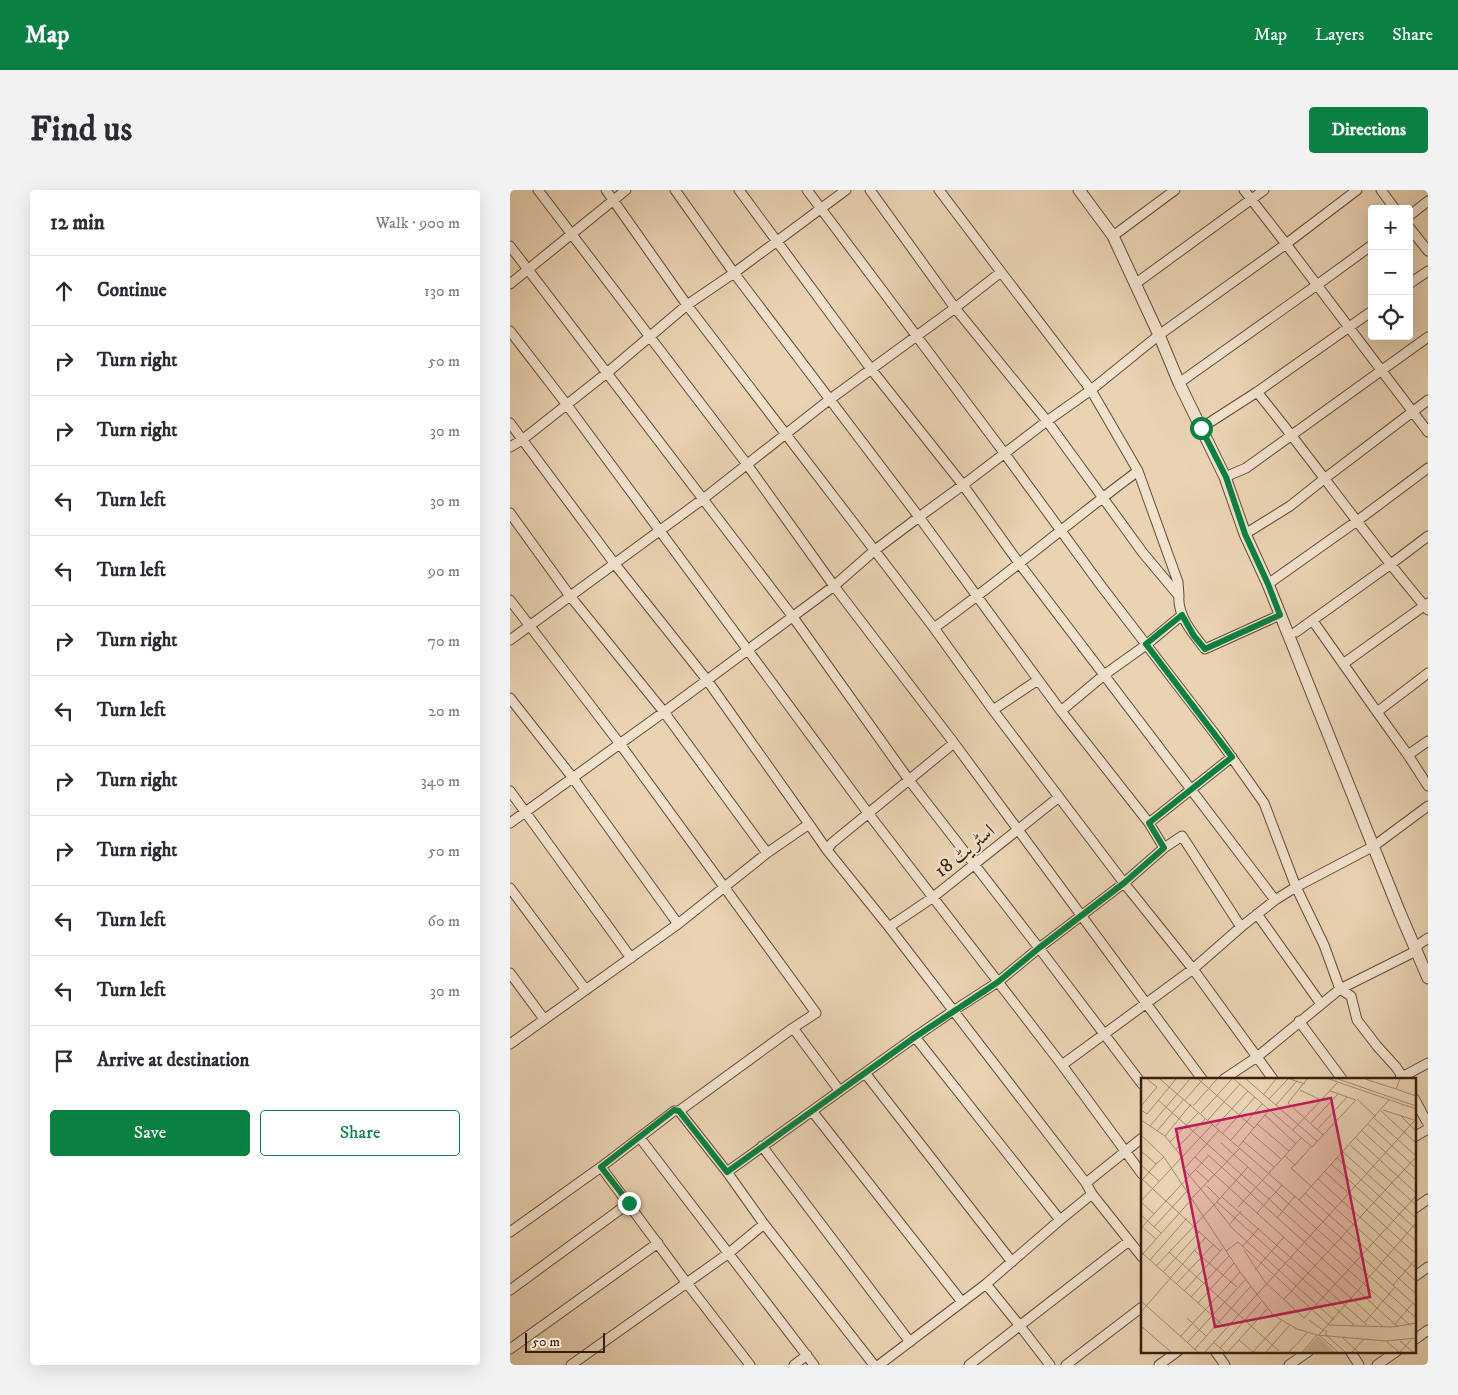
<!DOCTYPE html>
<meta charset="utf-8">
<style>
:root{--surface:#fff;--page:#f2f2f3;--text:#2b2b33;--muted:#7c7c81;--line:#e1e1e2;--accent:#0b8043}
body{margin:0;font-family:"IM FELL DW Pica",Amiri,serif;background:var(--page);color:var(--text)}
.controls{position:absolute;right:15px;top:15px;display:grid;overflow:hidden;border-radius:5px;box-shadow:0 5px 20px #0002}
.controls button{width:45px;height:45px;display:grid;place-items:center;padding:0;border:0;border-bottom:1px solid var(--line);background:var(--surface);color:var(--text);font:25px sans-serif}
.scale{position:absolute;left:15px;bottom:12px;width:80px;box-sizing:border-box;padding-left:5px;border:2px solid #3b1d0a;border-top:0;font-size:14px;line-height:18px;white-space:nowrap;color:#3b1d0a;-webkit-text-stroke:4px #f1e2ce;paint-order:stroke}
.stop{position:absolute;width:15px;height:15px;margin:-11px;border:4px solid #0b8043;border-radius:50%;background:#fff}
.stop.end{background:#0b8043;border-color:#fff;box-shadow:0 1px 5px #0008}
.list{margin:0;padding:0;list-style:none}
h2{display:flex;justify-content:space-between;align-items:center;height:65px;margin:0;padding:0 20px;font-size:21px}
h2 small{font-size:16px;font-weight:400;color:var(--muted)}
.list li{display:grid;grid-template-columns:32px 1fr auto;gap:15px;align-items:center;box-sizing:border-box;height:70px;padding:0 20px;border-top:1px solid var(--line)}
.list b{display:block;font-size:19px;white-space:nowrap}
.list em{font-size:16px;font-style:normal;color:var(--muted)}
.actions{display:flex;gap:10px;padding:15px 20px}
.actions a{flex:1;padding:11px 0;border:1px solid var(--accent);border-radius:5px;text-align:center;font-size:18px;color:var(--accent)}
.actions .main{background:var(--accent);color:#fff}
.icon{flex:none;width:28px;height:28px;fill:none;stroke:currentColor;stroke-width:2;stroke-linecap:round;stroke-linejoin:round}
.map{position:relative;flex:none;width:918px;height:1175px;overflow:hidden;border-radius:5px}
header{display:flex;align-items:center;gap:30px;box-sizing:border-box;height:70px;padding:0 25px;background:var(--accent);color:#fff}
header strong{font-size:24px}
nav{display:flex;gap:28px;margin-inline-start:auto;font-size:18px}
.intro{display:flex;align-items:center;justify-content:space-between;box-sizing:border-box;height:120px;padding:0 30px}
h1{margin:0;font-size:35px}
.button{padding:12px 22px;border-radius:5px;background:var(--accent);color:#fff;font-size:18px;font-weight:700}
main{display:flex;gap:30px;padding:0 30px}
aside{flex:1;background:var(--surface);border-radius:5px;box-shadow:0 5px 20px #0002}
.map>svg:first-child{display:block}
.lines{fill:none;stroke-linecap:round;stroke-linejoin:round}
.minor-casing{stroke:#674a34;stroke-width:11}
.tertiary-casing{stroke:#674a34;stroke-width:13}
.minor{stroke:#f1e2ce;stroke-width:9}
.tertiary{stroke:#f1e2ce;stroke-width:11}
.route{stroke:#0b8043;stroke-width:6}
.labels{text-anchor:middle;stroke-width:4;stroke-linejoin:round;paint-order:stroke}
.street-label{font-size:20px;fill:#3b1d0a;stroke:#f1e2ce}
.inset-road{fill:none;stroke:#a48a6f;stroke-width:1}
.view{fill:#c2185b;fill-opacity:0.15;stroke:#c2185b;stroke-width:2.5}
.inset-edge{fill:none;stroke:#3b1d0a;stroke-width:2.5}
</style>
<header>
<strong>Map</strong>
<nav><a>Map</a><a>Layers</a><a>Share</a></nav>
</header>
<div class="intro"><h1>Find us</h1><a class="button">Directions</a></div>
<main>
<aside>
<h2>12 min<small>Walk · 900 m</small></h2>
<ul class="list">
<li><svg class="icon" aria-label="ahead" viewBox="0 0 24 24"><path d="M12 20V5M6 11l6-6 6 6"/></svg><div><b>Continue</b></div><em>130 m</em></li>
<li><svg class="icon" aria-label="right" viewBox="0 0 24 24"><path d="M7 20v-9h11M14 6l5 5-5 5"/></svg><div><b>Turn right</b></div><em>50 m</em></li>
<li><svg class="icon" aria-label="right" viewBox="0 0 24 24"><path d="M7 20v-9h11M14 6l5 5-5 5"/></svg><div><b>Turn right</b></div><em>30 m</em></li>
<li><svg class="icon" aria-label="left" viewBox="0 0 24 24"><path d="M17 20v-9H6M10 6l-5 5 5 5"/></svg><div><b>Turn left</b></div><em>30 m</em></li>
<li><svg class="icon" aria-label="left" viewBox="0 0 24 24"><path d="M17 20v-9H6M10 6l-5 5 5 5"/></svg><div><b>Turn left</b></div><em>90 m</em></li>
<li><svg class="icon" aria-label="right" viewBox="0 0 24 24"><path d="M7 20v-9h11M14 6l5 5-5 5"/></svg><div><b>Turn right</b></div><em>70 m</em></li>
<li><svg class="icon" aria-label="left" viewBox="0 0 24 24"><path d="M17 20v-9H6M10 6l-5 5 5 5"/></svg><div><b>Turn left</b></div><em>20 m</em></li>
<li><svg class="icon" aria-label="right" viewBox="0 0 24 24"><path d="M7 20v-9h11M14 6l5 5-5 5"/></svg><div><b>Turn right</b></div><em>340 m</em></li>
<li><svg class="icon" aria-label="right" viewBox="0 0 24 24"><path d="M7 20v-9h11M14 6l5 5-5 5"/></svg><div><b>Turn right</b></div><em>50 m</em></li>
<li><svg class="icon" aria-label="left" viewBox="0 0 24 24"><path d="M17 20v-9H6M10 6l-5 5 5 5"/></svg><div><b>Turn left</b></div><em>60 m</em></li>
<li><svg class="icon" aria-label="left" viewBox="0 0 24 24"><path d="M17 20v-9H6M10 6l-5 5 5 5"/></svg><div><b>Turn left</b></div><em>30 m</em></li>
<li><svg class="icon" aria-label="arrive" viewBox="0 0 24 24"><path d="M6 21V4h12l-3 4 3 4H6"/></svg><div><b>Arrive at destination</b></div></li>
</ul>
<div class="actions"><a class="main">Save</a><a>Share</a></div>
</aside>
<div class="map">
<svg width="918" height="1175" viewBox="0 0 918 1175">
<rect width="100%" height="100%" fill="#ead3b3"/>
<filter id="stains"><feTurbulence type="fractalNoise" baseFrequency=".004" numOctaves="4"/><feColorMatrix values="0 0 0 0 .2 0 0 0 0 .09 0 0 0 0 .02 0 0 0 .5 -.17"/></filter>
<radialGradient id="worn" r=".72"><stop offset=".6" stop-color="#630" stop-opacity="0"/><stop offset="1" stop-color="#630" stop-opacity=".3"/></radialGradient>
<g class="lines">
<g class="minor-casing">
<path id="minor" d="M28 0 236 273 324 396 444 553 692 889
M96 0 177 115 424 438 483 520 614 693 683 779 763 889
M165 0 224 83 409 327 551 521 639 633 654 658 672 646 731 737
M229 0 361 179 453 295 509 373 765 710
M297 0 495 264 592 397 708 548 754 613 786 697 765 710 731 737 683 779 552 875
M360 0 445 118 537 231 633 363 669 406C667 425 683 444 695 459L770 425
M429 0 491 82 581 200 628 281 668 392 669 406
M734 0 776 54 918 242
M871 0 885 19
M899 26 918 11
M899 37 918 61
M603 46 665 0
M0 56 283 427 399 590 529 758 632 894
M0 94 116 0
M625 94 754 0
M899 94 918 81
M0 141 57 215 358 623 552 875 632 984
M669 193 807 95 862 55
M747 202C806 274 858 350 918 420
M0 233 104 373 197 490 299 634
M691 238 747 202 862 121
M0 257 12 250 98 182 177 115 224 83 336 0
M715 287 736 278 918 147
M0 323 60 406 154 522 257 663
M735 344 780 316 814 289 918 210
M758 394 847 331 918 278
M0 410 110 554 306 823 283 838 329 900
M803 431 867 522 898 565 918 596
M424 438C494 388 559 332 628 281
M786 442 881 374 918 346
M0 450 193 309 319 210 445 118 491 82
M833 474 918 413
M0 508 63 588 168 734
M483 520 528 490
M551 521 594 485 636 455 672 425
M867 522 918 483
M898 565 918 551
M0 601 121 768
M0 633 154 522 324 396 365 360 409 327 453 295 537 231 581 200 649 145 776 54 847 0
M639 633 722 567
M317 660 322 653 444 553
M0 698 76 800
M747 724 811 814
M379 737 422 708 549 607
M905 757 918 748
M0 783 34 829
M789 831 832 889
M405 847 550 1030
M0 854 168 734 257 663 299 634 317 660 379 737 576 993 582 1004 632 1067
M355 883 502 1072
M890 888 918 873
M714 889 747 867 830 799 906 761
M894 889 886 877 867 856 847 830 841 806 830 799 814 755 786 697 864 656 918 616
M904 908 918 934
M169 921 283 838
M302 921 452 1112
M904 947 918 939
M130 948 304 1175
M252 956 400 1152
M91 977 176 1092 240 1175
M217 982 405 847 443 821 488 792 529 758 614 693 654 658
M576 993 632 948
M904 1019 918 1009
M0 1042 91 977 164 921H169L217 982 254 1034 364 1175
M904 1087 918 1077
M476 1094 510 1136 540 1175
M0 1100 119 1013
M904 1150 918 1140
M0 1159 148 1053
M705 1161 715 1175
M840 1161 849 1175
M61 1175 219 1063 254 1034
M284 1175 297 1165
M369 1175 476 1094 550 1030 582 1004
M459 1175 619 1051
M556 1175 632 1117
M649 1175 668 1161
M779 1175 799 1161
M867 1175 887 1161"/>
</g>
<g class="tertiary-casing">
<path id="tertiary" d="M569 0 603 46 649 145 669 193 715 287 735 344 758 394 890 723 918 788"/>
</g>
<use href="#minor" class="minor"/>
<use href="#tertiary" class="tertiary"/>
</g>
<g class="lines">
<path class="route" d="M119 1013 91 977 164 920 169 921 217 982 405 847 488 792 529 758 614 693 654 658 639 633 722 567 636 454 672 425 684 446 695 459 770 425 758 394 735 344 716 287 691 238"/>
</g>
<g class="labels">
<g class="street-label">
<text transform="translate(454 660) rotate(-39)" y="7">اسٹریٹ 18</text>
</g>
</g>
<g transform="translate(631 888)">
<rect width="275" height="275" fill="#ead3b3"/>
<path d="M177 258 194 274H162Z" fill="#ccb496"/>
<path class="inset-road" d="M19 1 158 122 248 22M57 1 113 50M93 1 171 69 215 22 189 13M105 1 176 63M149 1 164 6M166 1 147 25 182 57M188 1 275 31M197 1 275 28M224 1 255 11M259 1 255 11 275 18M159 12 180 22M123 16 135 1M128 21 147 1M216 21 235 39M17 22 270 248M44 22 62 1M135 27 156 3M0 28 16 9 6 1M52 28 76 1M0 32 6 36 35 1M242 32 273 42M240 33 275 65M60 35 91 1M124 37 155 66M260 38 275 53M233 40 275 78M0 42 24 58 41 79 0 123M67 42 99 6M116 46 148 73M169 46 197 16M227 46 275 90M9 48 49 1M75 48 107 13M152 52 197 4M176 52 206 19M16 53 43 21M221 53 275 102M109 54 140 81M82 55 114 19M0 57 23 79 99 194 132 237 156 251 176 257 245 263 275 260M24 58 50 26M215 60 275 115M90 62 121 26M102 63 133 89M29 64 58 34M80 65 275 240M209 67 275 127M98 68 128 32M35 71 65 40M0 73 15 86 23 79M202 74 275 140M66 76 257 249M144 78 154 87 150 90 275 203M41 79 72 46M54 79 242 249M196 80 275 151M190 86 275 163M0 87 18 103M154 87 170 69M107 89 73 127 91 150 193 242M55 92 68 104M183 93 275 176M0 100 79 173M2 101 15 86M177 101 275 190M66 108 79 121M164 115 275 216M81 119 226 247M51 120 99 70M158 122 275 228M0 124 13 136 67 78M76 124 213 247M97 129 160 60M116 135 141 107M0 137 20 155M136 140 154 118M88 147 100 133M0 148 15 161M1 149 13 136M13 149 46 113M101 169 118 150M103 172 124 204 163 240 275 118M54 173 96 209M85 173 97 164 188 247 251 249 275 245M0 174 84 249M28 174 138 273M0 178 51 121M9 182 46 140M15 188 73 127 43 91 78 52M114 192 143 159M22 194 59 153M35 206 73 166M252 207 275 181M43 213 82 170M50 219 88 178M143 221 275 79M0 223 57 274M57 225 93 185M0 234 65 159M46 240 65 258M168 242 183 253M224 244 254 209M254 246 272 225M0 248 30 274M185 252V257L204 274M39 259 99 194M202 260 217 274M98 262 112 274M259 263 272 274M72 264 84 274M246 264 258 274M46 265 104 202M79 270 120 224M53 272 110 208M64 274 275 41M87 274 126 231M112 274 140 243M125 274 148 248M148 274 166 255M161 274 176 257M197 274 178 257 275 145M211 274 223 261M259 274 270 262"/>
<path class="view" d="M190 20 229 219 74 249 35 51Z"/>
<rect width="275" height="275" class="inset-edge"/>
</g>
<rect width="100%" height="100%" filter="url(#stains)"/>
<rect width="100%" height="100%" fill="url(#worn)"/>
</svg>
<div class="controls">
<button>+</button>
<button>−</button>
<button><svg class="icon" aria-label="locate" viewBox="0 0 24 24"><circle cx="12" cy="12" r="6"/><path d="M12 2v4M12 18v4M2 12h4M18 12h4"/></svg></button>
</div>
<div class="scale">50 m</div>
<div class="stop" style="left:691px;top:238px"></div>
<div class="stop end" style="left:119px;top:1013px"></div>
</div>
</main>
